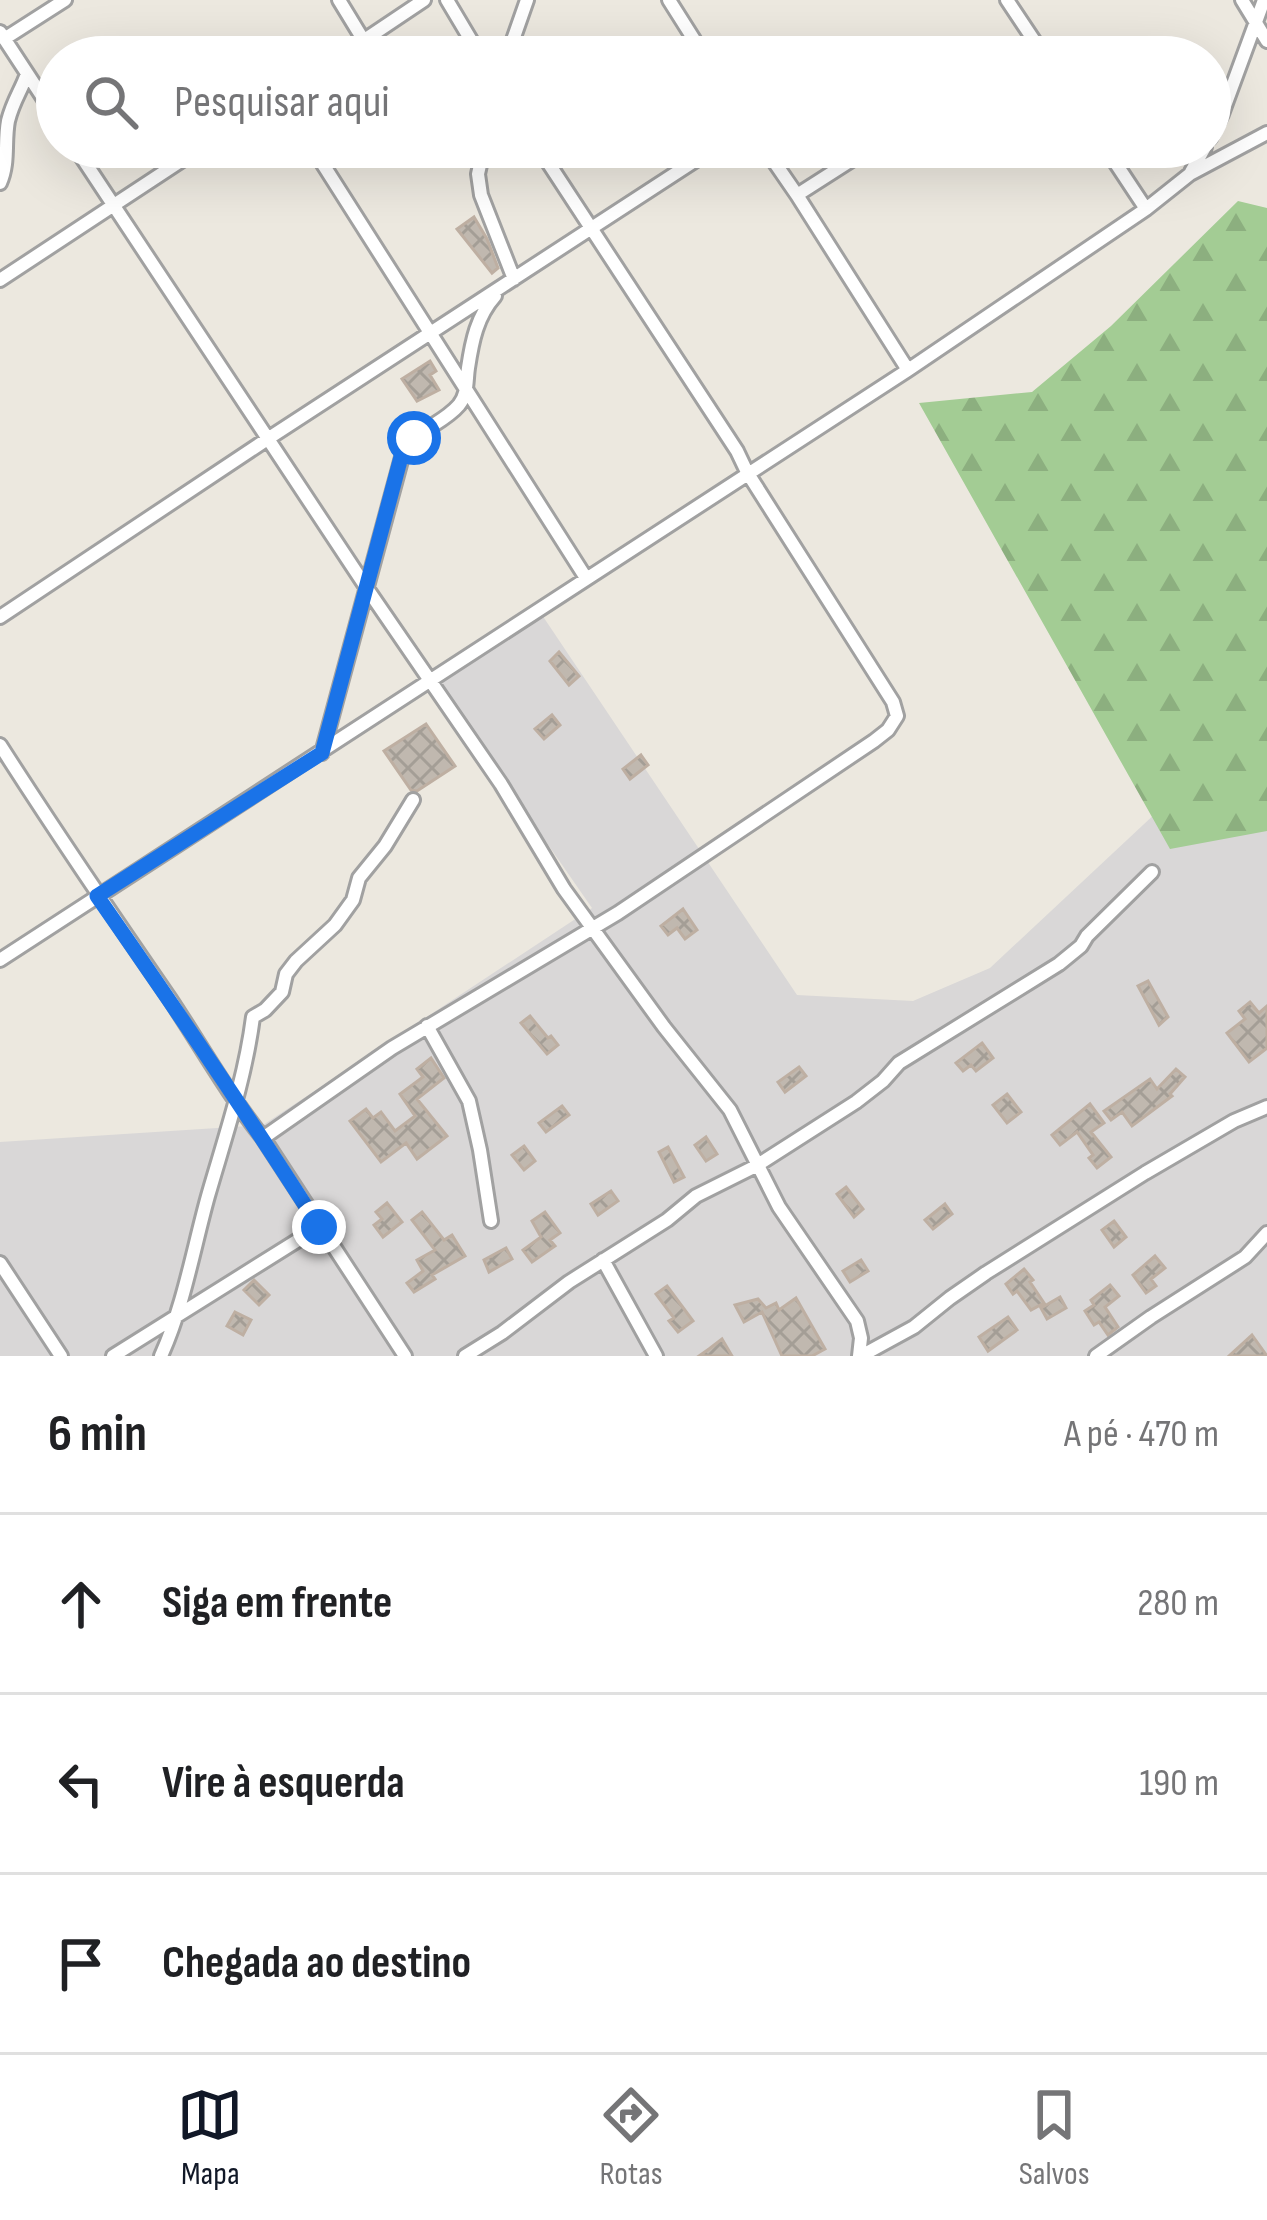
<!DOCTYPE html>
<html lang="pt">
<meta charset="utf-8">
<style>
:root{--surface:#fff;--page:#f2f2f2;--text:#202124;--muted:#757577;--line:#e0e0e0;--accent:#111827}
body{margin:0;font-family:"Sofia Sans Condensed",sans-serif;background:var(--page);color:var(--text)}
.stop{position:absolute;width:36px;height:36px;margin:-27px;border:9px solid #1a73e8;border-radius:50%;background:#fff}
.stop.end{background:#1a73e8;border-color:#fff;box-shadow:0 3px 12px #0008}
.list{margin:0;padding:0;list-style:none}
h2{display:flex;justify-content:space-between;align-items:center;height:156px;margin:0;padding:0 48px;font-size:51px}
h2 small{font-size:39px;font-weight:400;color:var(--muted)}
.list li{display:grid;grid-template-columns:78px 1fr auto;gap:36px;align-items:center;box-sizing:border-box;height:180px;padding:0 48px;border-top:3px solid var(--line)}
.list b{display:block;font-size:45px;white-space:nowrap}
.list em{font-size:39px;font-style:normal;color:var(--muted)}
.icon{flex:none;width:66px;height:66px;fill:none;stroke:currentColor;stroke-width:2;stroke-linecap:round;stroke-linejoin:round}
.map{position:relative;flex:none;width:1267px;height:1356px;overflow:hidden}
.search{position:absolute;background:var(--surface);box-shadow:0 12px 48px #0002;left:36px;right:36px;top:36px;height:132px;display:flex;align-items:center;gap:30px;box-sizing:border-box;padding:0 42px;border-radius:66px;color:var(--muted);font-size:45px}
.sheet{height:696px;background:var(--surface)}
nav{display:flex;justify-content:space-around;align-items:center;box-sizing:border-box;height:168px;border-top:3px solid var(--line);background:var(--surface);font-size:33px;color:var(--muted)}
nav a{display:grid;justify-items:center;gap:6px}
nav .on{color:var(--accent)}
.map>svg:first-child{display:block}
.residential{fill:#d9d7d7}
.forest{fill:url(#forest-firs)}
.building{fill:url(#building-cross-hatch);stroke:#beafa2;stroke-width:3}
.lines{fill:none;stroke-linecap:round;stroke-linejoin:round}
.minor-casing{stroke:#a1a1a1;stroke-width:18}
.minor{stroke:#fff;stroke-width:12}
.route{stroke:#1a73e8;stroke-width:15}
</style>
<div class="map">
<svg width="1267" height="1356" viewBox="0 0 1267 1356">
<defs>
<pattern id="forest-firs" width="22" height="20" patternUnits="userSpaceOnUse" patternTransform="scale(3)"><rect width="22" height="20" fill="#a3cc94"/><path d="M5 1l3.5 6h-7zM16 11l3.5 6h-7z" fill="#8caf7f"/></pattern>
<pattern id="building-cross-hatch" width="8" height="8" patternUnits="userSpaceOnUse" patternTransform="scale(3)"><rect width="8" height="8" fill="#c0b8af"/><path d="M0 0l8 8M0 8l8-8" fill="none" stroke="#a49e96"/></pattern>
</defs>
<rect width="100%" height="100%" fill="#ece8df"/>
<path class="residential" d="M542 615 797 995 913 1001 990 968 1220 753 1267 663V1356H0V1142L263 1125 592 908 435 682Z"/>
<path class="forest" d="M1238 201 1267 208V831L1170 849 919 403 1032 392 1111 326Z"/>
<path class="building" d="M474 217 487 239 498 268 492 273 457 229Z
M430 361 436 371 430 375 439 390 417 401 402 379Z
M559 652 579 676 569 685 550 661Z
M552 715 560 725 544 739 535 729Z
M426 724 455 766 417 791 411 790 384 751Z
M641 755 648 765 630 779 623 769Z
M683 909 697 930 685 939 677 928 668 935 661 926Z
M1148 981 1168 1017 1159 1025 1138 986Z
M1250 1002 1259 1013 1267 1006V1048L1249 1062 1227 1033 1245 1019 1239 1011Z
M530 1016 548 1038 551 1036 558 1045 547 1054 521 1023Z
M982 1043 993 1058 976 1071 971 1065 963 1071 956 1063Z
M431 1058 444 1078 417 1099 447 1136 417 1159 406 1143 381 1162 350 1121 366 1109 373 1118 381 1112 395 1131 415 1116 400 1094 423 1077 417 1069Z
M799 1067 806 1076 785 1092 778 1082Z
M1176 1069 1185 1077 1170 1094 1172 1096 1132 1126 1122 1112 1111 1120 1104 1111 1150 1079 1157 1089Z
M1007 1094 1021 1112 1007 1123 993 1105Z
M1090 1104 1104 1123 1091 1132 1111 1157 1097 1168 1089 1158 1093 1155 1077 1132 1060 1145 1052 1135Z
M562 1106 569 1115 546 1132 539 1123Z
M706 1137 717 1154 706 1161 695 1145Z
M524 1146 535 1161 524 1170 512 1155Z
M668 1147 684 1177 674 1182 659 1152Z
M846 1187 863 1209 854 1217 837 1194Z
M611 1191 618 1201 598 1215 591 1204Z
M387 1203 402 1222 383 1237 374 1225 382 1219 376 1212Z
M945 1204 952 1214 933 1229 925 1220Z
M422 1212 444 1240 452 1235 465 1256 432 1275 435 1279 414 1292 407 1283 423 1271 417 1260 435 1250 412 1220Z
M545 1212 560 1233 550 1240 555 1246 532 1262 523 1250 541 1237 532 1221Z
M1114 1221 1126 1237 1114 1247 1102 1230Z
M506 1248 512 1259 489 1272 484 1260Z
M1155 1256 1165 1268 1151 1279 1156 1286 1146 1293 1133 1275Z
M861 1260 868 1271 850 1282 843 1271Z
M1024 1269 1033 1280 1030 1282 1044 1303 1031 1310 1017 1291 1013 1294 1006 1284Z
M254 1280 269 1295 259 1305 244 1290Z
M1110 1285 1119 1296 1105 1307 1118 1327 1108 1335 1099 1322 1094 1325 1085 1311 1094 1305 1091 1300Z
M667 1286 693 1321 678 1332 669 1321 674 1318 656 1294Z
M1060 1297 1066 1308 1047 1319 1041 1308Z
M796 1298 825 1349 812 1356H782L762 1312 744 1322 735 1305 758 1299 766 1308 776 1303 779 1310Z
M235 1312 251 1320 243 1335 227 1326Z
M1008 1317 1017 1330 988 1351 979 1337Z
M1252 1335 1267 1356H1229Z
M722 1339 732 1356H699L709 1349Z"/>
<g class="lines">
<g class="minor-casing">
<path id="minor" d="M339 0 364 41
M447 0 481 57
M669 0 705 57
M1007 0 1045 57
M1242 0 1267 41
M0 32 57 119
M4 39 65 0
M339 57 424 0
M507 57 527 0
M1014 57 1036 43
M1210 138 1222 114 1264 0
M75 147 368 590 501 784 564 889 664 1027 730 1110 779 1207 857 1321 861 1338 859 1356
M312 147 586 578
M484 147 478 174 481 195 514 279
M764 147 797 195 908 370
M1105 147 1146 209
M1191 172 1205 147
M0 183C9 163 4 142 8 121 13 101 21 91 27 74
M797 195 872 147
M0 280 202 147
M0 617 269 438 716 147
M0 745C55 831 112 915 170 999 201 1046 228 1094 263 1138L405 1356
M322 753 402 457C412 430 441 426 459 405 468 394 466 381 468 368 472 341 477 316 495 296
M0 960 908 370 1146 209 1190 174 1267 133
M427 1026 469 1101 480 1150 491 1221
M263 1138 392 1048 618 913 874 741 888 730 897 716 893 702 747 472 737 451 538 147
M603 1260 656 1356
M0 1263 61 1356
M113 1356 319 1227
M161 1356C184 1305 193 1250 208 1196 225 1137 245 1079 253 1017L265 1010 282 992 286 974 296 961 335 925 353 900 359 878 385 846 413 800
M465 1356 502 1333 569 1282 667 1220 696 1196 756 1166 856 1102 883 1081 899 1063 1059 964 1081 946 1087 936 1152 872
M861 1356 914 1327 950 1298 986 1273 1145 1173 1234 1121 1267 1107
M1096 1356 1151 1317 1245 1257 1267 1233"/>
</g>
<use href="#minor" class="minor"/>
</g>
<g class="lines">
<path class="route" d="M319 1227C248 1115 173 1005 97 896L322 753 401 457 406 445 414 438"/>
</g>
</svg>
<div class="stop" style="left:414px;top:438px"></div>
<div class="stop end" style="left:319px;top:1227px"></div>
<div class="search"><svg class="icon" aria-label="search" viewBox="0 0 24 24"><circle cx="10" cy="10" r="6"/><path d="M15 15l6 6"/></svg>Pesquisar aqui</div>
</div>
<section class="sheet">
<h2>6 min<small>A pé · 470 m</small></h2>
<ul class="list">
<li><svg class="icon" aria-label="ahead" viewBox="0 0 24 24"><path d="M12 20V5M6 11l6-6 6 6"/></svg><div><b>Siga em frente</b></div><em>280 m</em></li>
<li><svg class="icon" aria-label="left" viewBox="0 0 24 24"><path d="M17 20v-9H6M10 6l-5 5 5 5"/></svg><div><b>Vire à esquerda</b></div><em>190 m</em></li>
<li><svg class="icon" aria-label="arrive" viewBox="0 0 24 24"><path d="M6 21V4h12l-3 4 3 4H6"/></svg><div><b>Chegada ao destino</b></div></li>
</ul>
</section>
<nav>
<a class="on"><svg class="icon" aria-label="map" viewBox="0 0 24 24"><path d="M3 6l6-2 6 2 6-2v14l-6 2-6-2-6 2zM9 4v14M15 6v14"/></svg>Mapa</a>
<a><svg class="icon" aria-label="directions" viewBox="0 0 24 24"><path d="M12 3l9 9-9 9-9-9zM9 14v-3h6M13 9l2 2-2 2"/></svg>Rotas</a>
<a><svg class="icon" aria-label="saved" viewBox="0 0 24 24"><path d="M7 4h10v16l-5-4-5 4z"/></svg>Salvos</a>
</nav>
